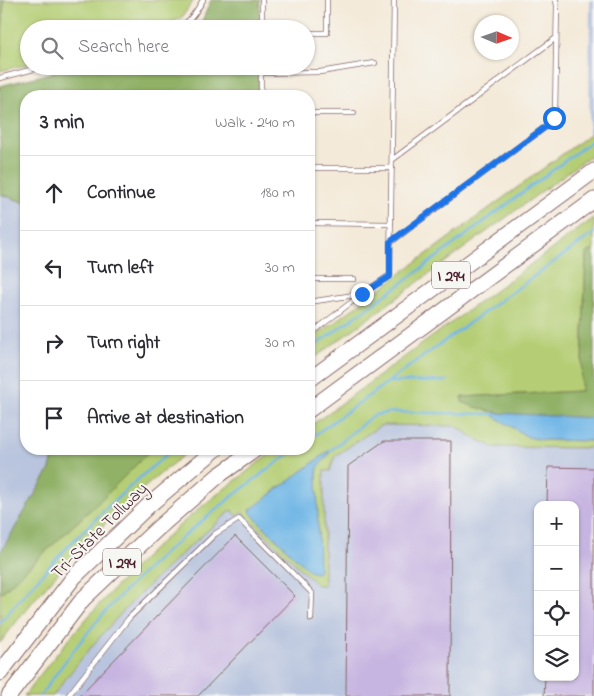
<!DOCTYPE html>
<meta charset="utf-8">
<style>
:root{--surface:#fff;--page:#f7f7f7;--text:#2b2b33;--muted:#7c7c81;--line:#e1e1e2}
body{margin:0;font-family:"Indie Flower",sans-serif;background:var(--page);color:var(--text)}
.controls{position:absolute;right:15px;bottom:15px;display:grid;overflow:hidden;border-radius:10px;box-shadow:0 1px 4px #0004}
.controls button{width:45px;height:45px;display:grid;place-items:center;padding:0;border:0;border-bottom:1px solid var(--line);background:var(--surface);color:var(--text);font:25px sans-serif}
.compass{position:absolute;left:474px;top:15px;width:45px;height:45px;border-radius:50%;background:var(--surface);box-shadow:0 1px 4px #0004;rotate:92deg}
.stop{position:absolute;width:15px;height:15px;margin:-11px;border:4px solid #1a73e8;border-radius:50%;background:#fff}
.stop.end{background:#1a73e8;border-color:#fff;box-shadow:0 1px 5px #0008}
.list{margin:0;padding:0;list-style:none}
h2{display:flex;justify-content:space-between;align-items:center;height:65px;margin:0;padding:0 20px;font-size:21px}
h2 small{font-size:16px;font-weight:400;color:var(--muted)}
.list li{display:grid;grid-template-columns:32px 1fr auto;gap:15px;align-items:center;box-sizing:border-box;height:75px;padding:0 20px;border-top:1px solid var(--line)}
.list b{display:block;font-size:19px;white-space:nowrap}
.list em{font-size:16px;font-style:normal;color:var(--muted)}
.icon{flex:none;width:28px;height:28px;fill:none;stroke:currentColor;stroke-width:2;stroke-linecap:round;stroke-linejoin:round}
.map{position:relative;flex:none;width:594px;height:696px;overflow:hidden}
.search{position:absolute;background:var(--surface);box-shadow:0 1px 4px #0004;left:20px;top:20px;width:295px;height:55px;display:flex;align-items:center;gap:12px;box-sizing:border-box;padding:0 18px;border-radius:28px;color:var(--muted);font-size:19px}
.panel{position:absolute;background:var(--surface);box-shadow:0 1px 4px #0004;left:20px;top:90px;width:295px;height:365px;border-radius:20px}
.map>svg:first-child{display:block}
.industrial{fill:#b9c5de;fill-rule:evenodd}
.green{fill:#b5ce74;stroke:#807650;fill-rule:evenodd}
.forest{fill:#90b166;stroke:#6d6848}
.water{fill:#70b6e6;stroke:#5d6a88}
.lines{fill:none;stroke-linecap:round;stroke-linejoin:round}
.stream{stroke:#70b6e6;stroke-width:2.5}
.building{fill:#c7b5e1}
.service-casing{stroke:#866668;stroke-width:6}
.motorway-casing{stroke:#866668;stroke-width:17}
.service{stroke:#fff;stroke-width:4.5}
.motorway{stroke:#fff;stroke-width:15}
.route{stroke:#1a73e8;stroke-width:6}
.labels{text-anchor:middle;stroke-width:4;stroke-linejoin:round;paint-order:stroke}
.shield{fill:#f6f6f2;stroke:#7e6067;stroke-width:1}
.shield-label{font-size:16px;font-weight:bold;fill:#4a1f2b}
.street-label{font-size:18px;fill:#4a1f2b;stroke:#f6f6f2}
</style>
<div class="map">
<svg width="594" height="696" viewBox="0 0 594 696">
<rect width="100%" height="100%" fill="#f6f6f2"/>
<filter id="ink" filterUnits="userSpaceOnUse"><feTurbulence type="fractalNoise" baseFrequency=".02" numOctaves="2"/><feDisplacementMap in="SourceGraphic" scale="10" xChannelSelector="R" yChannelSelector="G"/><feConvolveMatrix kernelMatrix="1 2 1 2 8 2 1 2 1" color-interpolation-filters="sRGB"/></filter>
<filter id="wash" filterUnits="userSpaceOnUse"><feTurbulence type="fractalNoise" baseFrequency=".0096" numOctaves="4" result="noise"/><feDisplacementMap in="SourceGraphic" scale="20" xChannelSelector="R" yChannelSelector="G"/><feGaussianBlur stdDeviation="1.12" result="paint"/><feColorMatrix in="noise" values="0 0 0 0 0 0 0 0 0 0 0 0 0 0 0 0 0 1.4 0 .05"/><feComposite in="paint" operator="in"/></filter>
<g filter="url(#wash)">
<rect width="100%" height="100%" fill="#f4ead9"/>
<path class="industrial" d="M590 0H594V131L589 135Z
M0 194 26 203V449H55L50 469 0 553Z
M383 425 456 426 474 438 511 448V446L594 448V696H53L95 642 126 608 188 547 232 510 241 512 317 585H323L324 471H330L335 456 378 427ZM538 505H575V677H538Z"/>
<path class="green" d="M4 0H194L182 17 160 29H29V64L0 71Z
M594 131V153L309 362V341Z
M594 218V249L586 254 581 391 462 397 487 410 497 413 494 414 495 416 528 437 544 440 594 441V448L493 447 474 438 456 426 383 425 378 427 335 456 330 471H324V585H317L242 512 237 516 232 510C165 566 104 625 53 696H24C86 613 155 539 239 478 247 472 270 452 279 449 286 446 300 449 309 449V427ZM328 451 318 467 309 571 251 513 278 488 291 481Z
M152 449H191C119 505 55 570 0 643V594L102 499Z"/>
<path class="forest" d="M0 0H4L1 58H0Z
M211 0H260L259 29H194L202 21Z
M78 66H259L258 96H26V203L0 194V86Z
M594 249V418C550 416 503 420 462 402V397L581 391 586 254Z
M55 449H152L102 499 0 594V553L50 469Z"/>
<path class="water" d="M497 413 594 418V441L544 440 528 437 494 416V414Z
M329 451H330C328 459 319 462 317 471L319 568 318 572 315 573 309 571 256 519 251 513 250 510Z"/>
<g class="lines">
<path class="stream" d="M309 350 409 278 594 139
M388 382 447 381
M309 439 594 233
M330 451 366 421 375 415 393 412 494 414
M0 623C52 559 110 502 173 449
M40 696C64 662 89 628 118 598 172 542 233 494 296 449"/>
</g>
<g id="blocks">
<path class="building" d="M384 441H451L450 696H346L348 466Z
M548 467 594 468V696H544L545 677H575V505H547Z
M235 536 295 596 198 696H79Z"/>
</g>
</g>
<g filter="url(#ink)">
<use href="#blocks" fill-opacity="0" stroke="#866668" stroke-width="1"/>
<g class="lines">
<g class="service-casing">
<path id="service" d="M178 29C189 23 197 11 203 0
M262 29V0
M306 33H327V0
M261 73 320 72 375 63
M0 78 45 66
M261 96V66
M309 113H354
M392 160 556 38
M309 168H392
M309 223 391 224
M391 242 552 122 555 112 557 6 556 0
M309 279H354
M309 302 361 294
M309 335 362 294 390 275 394 0
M68 696 129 618 215 534 239 519 312 593 311 619"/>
</g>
<g class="motorway-casing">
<path id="motorway" d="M309 380 594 171
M309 410 594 200
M0 673 74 577 148 506 216 449
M9 696 83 599 157 529 218 476 256 449"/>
</g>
<use href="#service" class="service"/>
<use href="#motorway" class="motorway"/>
</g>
</g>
<g class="lines" filter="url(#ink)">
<path class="route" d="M362 294 390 276V242L548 125 554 118"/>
</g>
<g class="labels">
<g class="shield">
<rect x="432" y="261.5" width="38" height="27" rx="4"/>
<rect x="103" y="548.5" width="38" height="27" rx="4"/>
</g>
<g class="shield-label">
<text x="451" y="281">I 294</text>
<text x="122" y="568">I 294</text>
</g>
<g class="street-label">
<text transform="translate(99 530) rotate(-45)" y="6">Tri-State Tollway</text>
</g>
</g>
</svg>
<div class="controls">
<button>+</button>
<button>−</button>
<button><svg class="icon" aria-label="locate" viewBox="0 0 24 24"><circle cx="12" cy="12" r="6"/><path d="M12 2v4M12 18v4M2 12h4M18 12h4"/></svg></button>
<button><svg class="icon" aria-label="layers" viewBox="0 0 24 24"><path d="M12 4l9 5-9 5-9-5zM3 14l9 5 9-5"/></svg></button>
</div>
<svg class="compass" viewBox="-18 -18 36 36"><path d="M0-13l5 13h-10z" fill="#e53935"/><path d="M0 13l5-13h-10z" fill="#7c7c81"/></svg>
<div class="stop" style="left:554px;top:118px"></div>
<div class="stop end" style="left:362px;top:294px"></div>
<div class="search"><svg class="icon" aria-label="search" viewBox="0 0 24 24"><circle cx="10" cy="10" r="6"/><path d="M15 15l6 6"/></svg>Search here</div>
<section class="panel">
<h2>3 min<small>Walk · 240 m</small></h2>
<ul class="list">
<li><svg class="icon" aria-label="ahead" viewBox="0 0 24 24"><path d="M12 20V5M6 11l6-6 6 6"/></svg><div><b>Continue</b></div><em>180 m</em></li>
<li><svg class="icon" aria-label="left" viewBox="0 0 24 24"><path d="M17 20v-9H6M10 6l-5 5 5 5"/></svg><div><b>Turn left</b></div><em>30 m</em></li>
<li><svg class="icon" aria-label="right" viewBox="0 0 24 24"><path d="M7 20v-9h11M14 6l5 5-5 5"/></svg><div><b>Turn right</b></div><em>30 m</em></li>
<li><svg class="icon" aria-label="arrive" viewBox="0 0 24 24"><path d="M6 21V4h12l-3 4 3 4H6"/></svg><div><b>Arrive at destination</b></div></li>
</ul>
</section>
</div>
